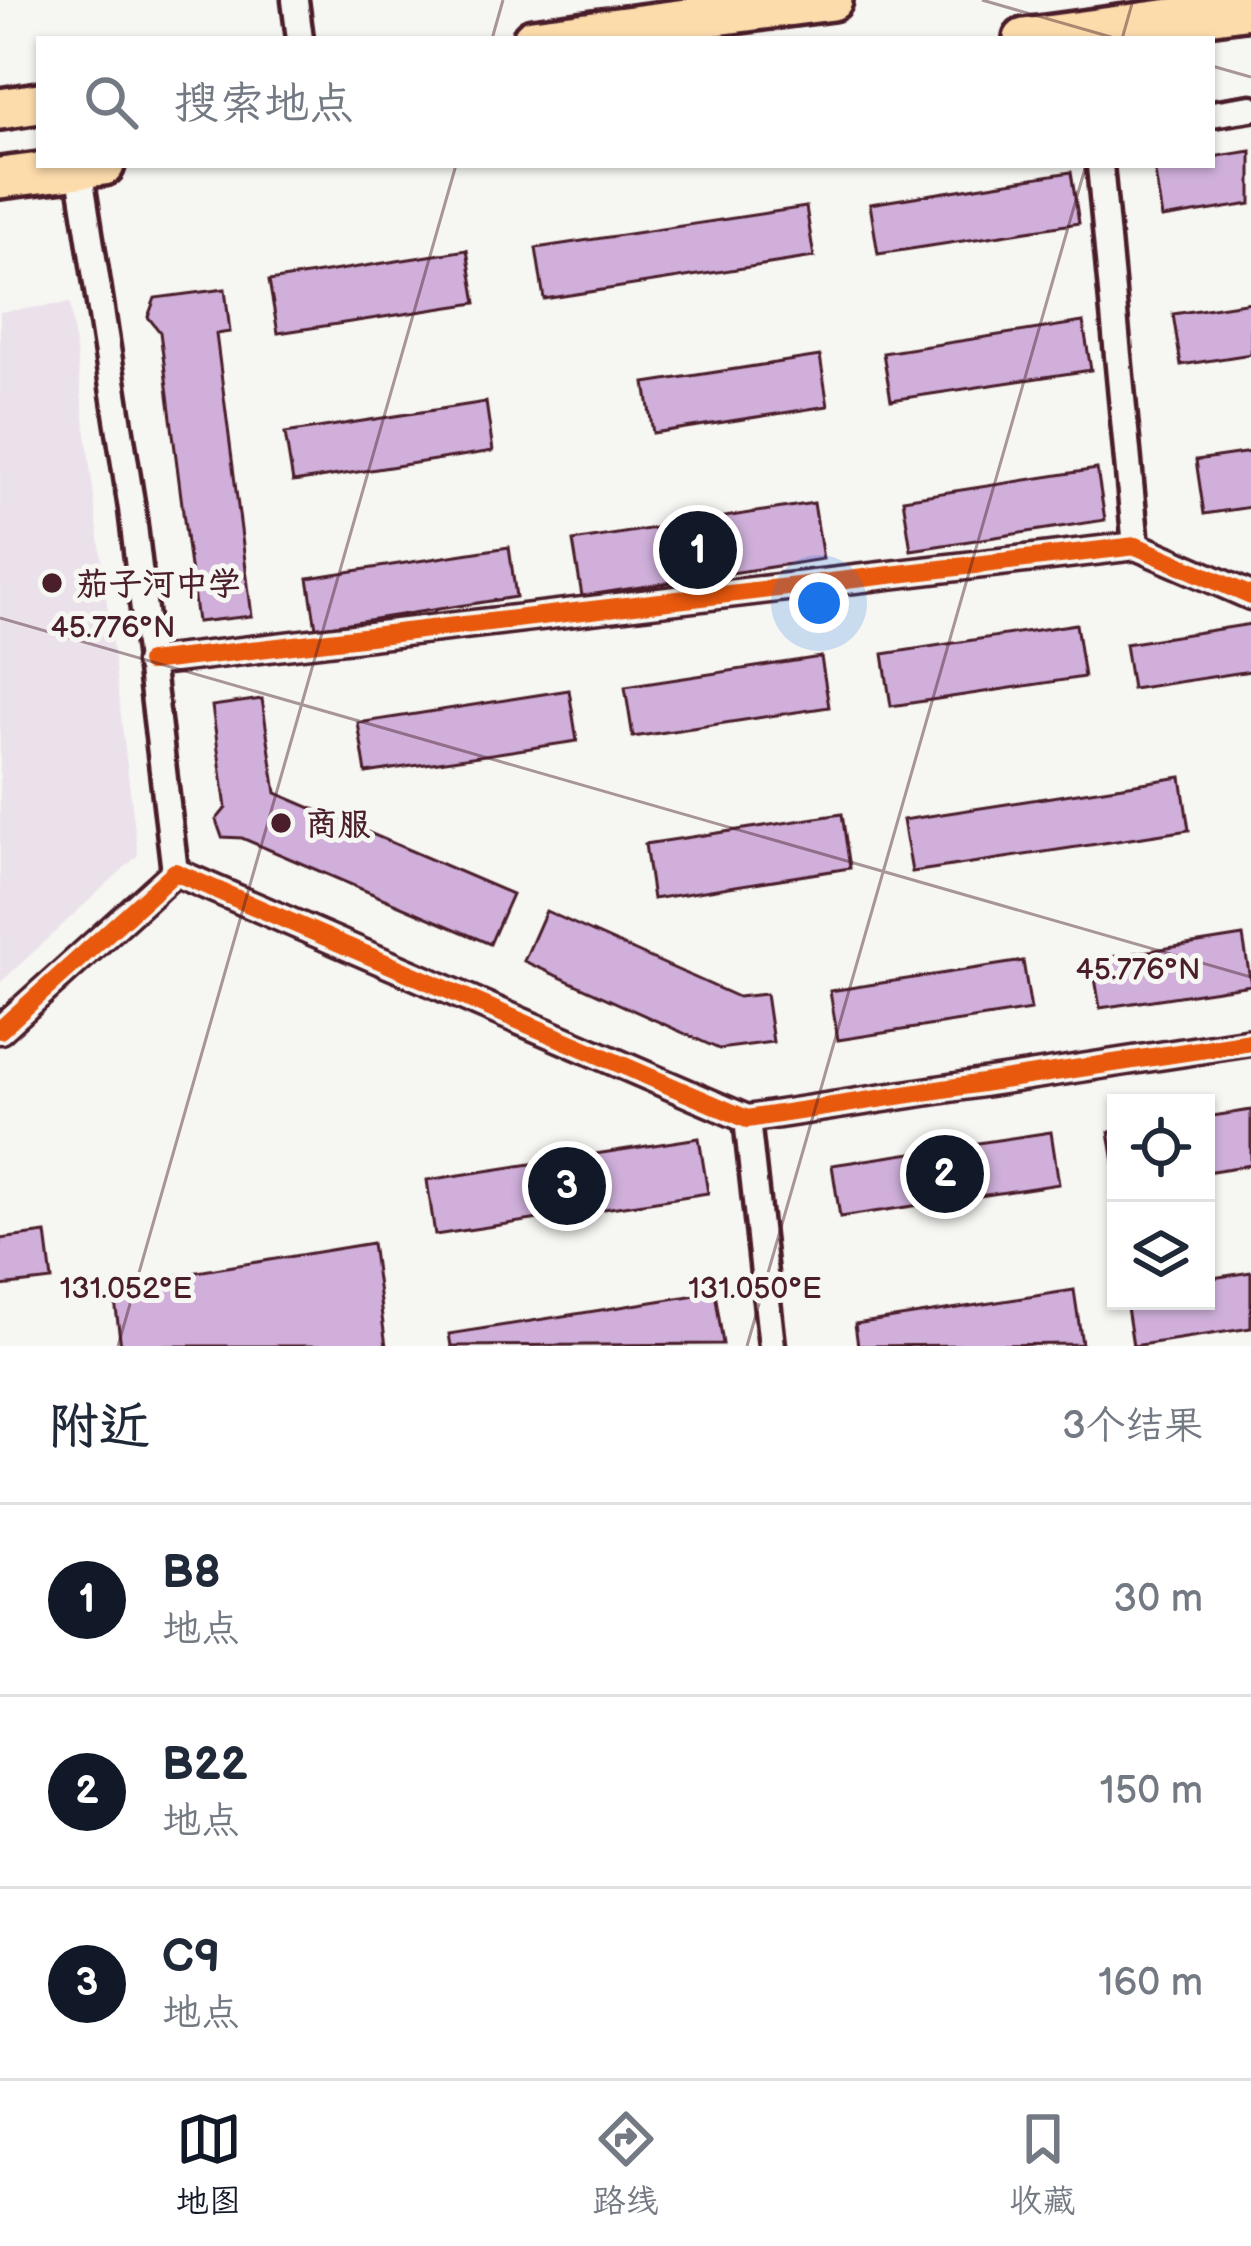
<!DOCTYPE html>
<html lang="zh">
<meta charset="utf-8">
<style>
:root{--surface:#fff;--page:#f6f6f7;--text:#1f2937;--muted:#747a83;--line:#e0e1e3;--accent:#111827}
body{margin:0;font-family:"Balsamiq Sans","LXGW WenKai TC",sans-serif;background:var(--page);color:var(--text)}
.controls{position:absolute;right:36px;bottom:36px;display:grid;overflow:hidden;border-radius:0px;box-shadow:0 3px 9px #0004}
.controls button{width:108px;height:108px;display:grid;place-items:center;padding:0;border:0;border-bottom:3px solid var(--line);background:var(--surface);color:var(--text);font:60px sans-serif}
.you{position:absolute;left:819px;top:603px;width:42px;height:42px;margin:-30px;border:9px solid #fff;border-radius:50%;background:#1a73e8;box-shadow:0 0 0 18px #1a73e833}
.badge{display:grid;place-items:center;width:78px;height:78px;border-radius:50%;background:var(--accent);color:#fff;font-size:39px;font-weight:700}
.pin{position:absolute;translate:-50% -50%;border:6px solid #fff;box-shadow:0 3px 12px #0006}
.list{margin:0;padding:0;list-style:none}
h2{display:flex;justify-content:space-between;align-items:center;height:156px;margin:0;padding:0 48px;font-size:51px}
h2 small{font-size:39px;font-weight:400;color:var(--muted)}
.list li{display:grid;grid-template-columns:78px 1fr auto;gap:36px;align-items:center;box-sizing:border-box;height:192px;padding:0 48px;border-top:3px solid var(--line)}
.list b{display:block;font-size:45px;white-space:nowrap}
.list p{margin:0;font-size:39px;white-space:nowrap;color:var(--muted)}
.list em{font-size:39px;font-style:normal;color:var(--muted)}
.icon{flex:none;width:66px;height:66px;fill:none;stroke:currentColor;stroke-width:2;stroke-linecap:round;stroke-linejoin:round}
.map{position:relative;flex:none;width:1251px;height:1346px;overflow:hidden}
.search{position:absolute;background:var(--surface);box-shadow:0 3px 9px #0004;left:36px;right:36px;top:36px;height:132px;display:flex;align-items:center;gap:30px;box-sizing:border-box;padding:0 42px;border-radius:0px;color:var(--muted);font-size:45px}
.sheet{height:732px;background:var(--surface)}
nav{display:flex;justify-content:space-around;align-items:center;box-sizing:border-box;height:168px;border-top:3px solid var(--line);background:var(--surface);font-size:33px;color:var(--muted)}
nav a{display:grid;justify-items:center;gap:6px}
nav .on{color:var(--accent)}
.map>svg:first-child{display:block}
.built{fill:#ebe1eb}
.building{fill:#d0b0db;stroke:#4a1f2b;stroke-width:3}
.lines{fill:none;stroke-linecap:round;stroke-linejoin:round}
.minor-casing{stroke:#4a1f2b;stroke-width:33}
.primary-casing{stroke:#4a1f2b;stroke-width:48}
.minor{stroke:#f6f6f2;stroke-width:24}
.primary{stroke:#fddcac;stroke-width:39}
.cycleway-casing{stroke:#f6f6f2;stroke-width:26}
.cycleway{stroke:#e8590c;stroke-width:18}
.ticks{fill:none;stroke:#4a1f2b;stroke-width:3;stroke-opacity:0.45}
.poi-dot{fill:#4a1f2b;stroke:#f6f6f2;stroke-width:4.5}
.labels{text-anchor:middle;stroke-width:10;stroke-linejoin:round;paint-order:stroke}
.poi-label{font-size:33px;font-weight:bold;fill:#4a1f2b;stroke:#f6f6f2;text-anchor:start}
.ticks-label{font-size:30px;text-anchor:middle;fill:#4a1f2b;stroke:#f6f6f2;stroke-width:10;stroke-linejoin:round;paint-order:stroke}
</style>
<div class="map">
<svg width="1251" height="1346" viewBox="0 0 1251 1346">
<rect width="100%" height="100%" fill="#f6f6f2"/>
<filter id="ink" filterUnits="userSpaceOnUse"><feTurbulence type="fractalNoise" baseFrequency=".00833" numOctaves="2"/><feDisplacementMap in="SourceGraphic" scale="24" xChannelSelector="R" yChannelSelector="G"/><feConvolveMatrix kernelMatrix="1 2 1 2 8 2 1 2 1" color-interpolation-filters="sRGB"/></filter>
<g filter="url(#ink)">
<path class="built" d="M70 303 138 855 0 983V312Z"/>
<path class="building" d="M1251 151V204L1162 218 1154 166 1212 165V157Z
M1071 172 1079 223 878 254 870 204Z
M806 207 814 257 544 299 536 248Z
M467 250 476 303 278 333 269 281Z
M225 289 230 332 216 334 252 616 197 622 160 332 148 317 155 298Z
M1251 302V354L1181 365 1173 314Z
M1083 322 1091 370 891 400 883 353Z
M820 356 828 406 653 433 645 383Z
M486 402 493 451 293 482 285 433Z
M1251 452V507L1204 514 1196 460Z
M1097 469 1105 520 911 550 903 499Z
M814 503 823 559 582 596 573 541Z
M509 547 516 597 316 628 308 578Z
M1076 624 1084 677 891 706 883 654Z
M1251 624V671L1132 689 1125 644Z
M821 657 829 707 633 737 625 687Z
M569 690 577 741 366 773 358 723Z
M262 699 276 793 512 894 490 944 242 838 222 837 216 820 226 808 212 706Z
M1181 777 1189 830 912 872 903 820Z
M842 814 850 868 653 899 645 844Z
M546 911 738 997 766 994 773 1042 719 1049 524 961Z
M1243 936 1251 985 1100 1008 1092 960Z
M1023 961 1031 1010 838 1040 830 991Z
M1251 1110V1165L1206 1172V1117Z
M1116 1131V1174L1109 1132Z
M1051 1132 1059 1184 840 1217 832 1165Z
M699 1138 708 1193 435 1235 427 1180Z
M46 1233 52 1280 0 1286V1239Z
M372 1243 386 1346H121L113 1286Z
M1251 1272V1328L1133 1346 1126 1301H1206V1279Z
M1074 1290 1082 1344 858 1346 855 1324Z
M715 1292 723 1344 451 1346 449 1334Z"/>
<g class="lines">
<g class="minor-casing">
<path id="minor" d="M295 0 300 39
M1212 114 1251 108
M1100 165 1136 546
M79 168 132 509 175 872
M149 662 1136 546 1251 596
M0 1030 175 872 747 1119 1251 1042
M747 1119 772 1346"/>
</g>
<g class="primary-casing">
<path id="primary" d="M533 39 832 0
M1024 39 1251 8
M0 109 39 103
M0 178 104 165"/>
</g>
<use href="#minor" class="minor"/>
<use href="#primary" class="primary"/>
<g class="cycleway-casing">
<path id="cycleway" d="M149 662 1136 546 1251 596
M0 1030 175 872 747 1119 1251 1042"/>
</g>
<use href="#cycleway" class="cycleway"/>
</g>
</g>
<path class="ticks" d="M982 0 1118 39M492 39 503 0M1122 39 1133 0M1212 66 1251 77M0 618 1251 977M118 1346 456 165M747 1346 1086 165"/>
<g class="poi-dot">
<circle cx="52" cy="583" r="12"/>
<circle cx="281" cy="823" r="12"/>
</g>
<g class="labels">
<g class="poi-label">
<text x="76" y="595">茄子河中学</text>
<text x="305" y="835">商服</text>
</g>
</g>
<g class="ticks-label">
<text x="113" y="637">45.776°N</text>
<text x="1138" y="979">45.776°N</text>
<text x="126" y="1298">131.052°E</text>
<text x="755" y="1298">131.050°E</text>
</g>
</svg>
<div class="controls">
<button><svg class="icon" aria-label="locate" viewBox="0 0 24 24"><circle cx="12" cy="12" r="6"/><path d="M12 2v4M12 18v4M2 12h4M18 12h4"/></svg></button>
<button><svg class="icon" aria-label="layers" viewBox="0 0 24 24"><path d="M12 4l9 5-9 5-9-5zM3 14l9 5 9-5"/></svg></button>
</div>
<div class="you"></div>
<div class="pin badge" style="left:698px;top:550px">1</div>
<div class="pin badge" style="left:945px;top:1174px">2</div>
<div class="pin badge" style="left:567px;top:1186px">3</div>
<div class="search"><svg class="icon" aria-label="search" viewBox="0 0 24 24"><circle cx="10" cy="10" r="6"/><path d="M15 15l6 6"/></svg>搜索地点</div>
</div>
<section class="sheet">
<h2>附近<small>3个结果</small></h2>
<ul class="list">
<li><span class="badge">1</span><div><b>B8</b><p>地点</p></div><em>30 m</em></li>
<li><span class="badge">2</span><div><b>B22</b><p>地点</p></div><em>150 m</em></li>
<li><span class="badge">3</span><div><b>C9</b><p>地点</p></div><em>160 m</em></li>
</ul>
</section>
<nav>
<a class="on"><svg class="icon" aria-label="map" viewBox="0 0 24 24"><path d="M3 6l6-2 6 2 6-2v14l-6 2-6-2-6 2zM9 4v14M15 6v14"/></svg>地图</a>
<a><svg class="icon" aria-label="directions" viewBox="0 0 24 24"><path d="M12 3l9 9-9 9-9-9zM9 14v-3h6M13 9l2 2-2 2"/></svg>路线</a>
<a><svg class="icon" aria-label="saved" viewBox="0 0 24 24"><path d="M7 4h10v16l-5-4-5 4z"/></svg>收藏</a>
</nav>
